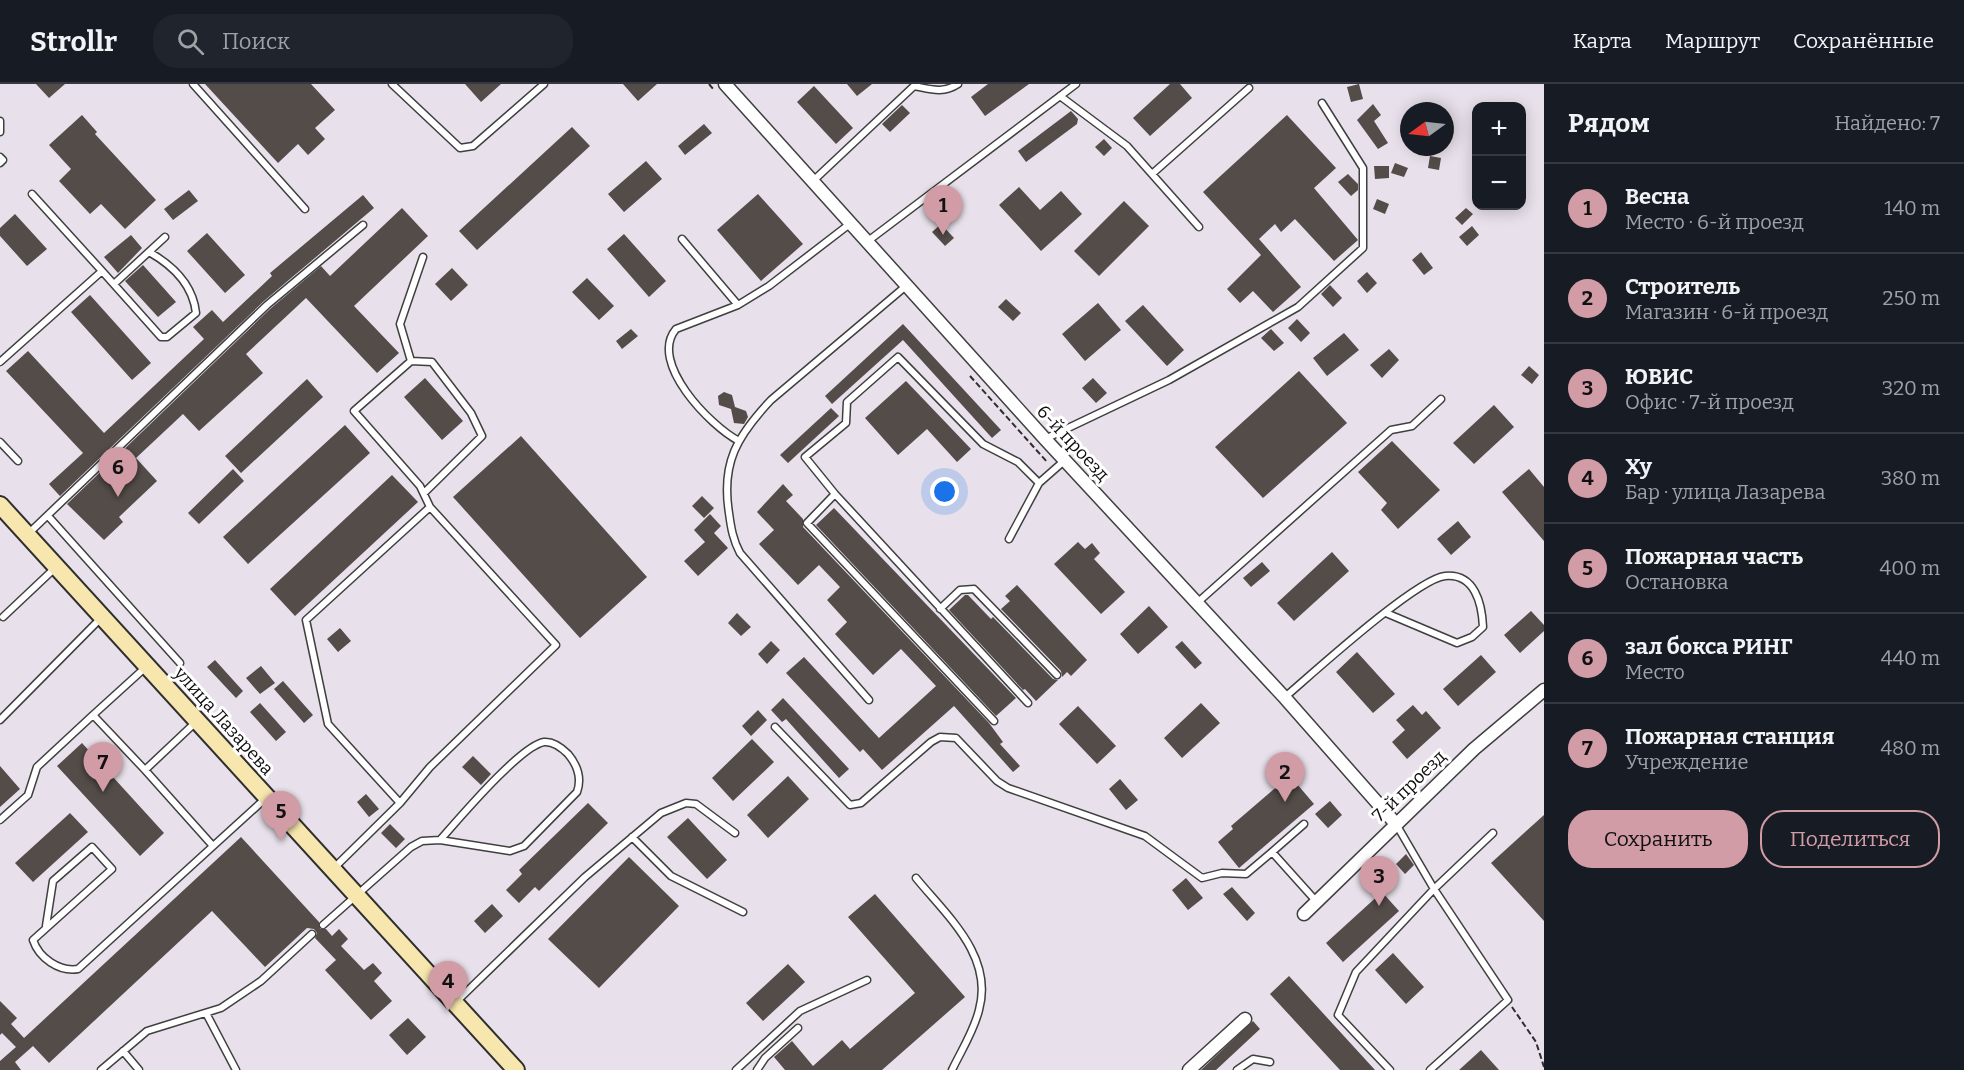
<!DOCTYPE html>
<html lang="ru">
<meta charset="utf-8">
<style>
:root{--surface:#171b24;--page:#20242c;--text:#f1f3f6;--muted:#9ea1a6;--line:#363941;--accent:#d29ca6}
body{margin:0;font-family:Bitter,serif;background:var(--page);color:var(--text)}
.controls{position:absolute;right:18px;top:18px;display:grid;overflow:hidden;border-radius:12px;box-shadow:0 3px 15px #0003}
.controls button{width:54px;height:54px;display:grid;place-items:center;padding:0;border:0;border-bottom:2px solid var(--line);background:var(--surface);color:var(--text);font:30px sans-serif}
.compass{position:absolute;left:1400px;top:18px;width:54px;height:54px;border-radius:50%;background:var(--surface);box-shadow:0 3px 15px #0003;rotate:255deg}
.you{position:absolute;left:945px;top:408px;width:21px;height:21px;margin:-15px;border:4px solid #fff;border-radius:50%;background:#1a73e8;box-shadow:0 0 0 9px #1a73e833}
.badge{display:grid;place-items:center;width:39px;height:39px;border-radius:50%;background:var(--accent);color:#111;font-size:20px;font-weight:700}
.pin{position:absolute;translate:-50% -50px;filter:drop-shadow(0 2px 3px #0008)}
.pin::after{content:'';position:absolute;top:32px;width:21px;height:18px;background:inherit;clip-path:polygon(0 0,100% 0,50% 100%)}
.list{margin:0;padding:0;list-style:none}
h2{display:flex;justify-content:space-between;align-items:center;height:78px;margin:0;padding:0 24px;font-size:26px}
h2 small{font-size:20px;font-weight:400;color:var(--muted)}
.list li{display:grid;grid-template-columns:39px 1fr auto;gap:18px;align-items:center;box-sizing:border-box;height:90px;padding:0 24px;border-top:2px solid var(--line)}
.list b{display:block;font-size:22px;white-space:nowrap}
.list p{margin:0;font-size:20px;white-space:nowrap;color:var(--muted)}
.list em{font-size:20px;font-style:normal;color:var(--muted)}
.actions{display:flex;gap:12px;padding:18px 24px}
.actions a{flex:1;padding:14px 0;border:2px solid var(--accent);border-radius:24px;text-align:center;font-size:21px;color:var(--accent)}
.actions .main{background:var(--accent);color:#111}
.icon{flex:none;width:33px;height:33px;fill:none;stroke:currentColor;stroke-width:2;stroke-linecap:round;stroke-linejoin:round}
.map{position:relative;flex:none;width:1544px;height:986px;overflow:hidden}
header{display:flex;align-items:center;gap:36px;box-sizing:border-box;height:84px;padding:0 30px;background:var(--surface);border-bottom:2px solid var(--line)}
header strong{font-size:28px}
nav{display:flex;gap:33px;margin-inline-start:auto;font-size:21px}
.search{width:420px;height:54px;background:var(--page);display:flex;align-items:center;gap:15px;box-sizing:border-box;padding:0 21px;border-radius:24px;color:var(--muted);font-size:22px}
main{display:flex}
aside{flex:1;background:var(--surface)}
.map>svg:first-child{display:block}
.industrial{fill:#e8e0ea;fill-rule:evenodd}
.building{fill:#534c49}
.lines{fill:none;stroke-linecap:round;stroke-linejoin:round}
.lane-casing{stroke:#3f3f3f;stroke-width:9}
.street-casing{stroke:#3f3f3f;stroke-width:15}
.secondary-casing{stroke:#2e2e2e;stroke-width:20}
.path{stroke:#2e2e2e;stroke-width:2;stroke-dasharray:6 3;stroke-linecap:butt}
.lane{stroke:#fff;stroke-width:6}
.street{stroke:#fff;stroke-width:12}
.secondary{stroke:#f7e7ae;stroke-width:16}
.labels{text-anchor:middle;stroke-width:6;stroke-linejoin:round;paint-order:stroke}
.street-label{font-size:18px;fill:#0c0c0c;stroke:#fff}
</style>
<header>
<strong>Strollr</strong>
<div class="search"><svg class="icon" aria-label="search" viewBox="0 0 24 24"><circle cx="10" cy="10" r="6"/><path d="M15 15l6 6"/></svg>Поиск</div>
<nav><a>Карта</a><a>Маршрут</a><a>Сохранённые</a></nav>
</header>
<main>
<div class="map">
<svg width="1544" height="986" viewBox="0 0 1544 986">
<rect width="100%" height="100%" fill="#fdf8ec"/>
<path class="industrial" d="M0 0H1544V986H0ZM1476 22H1522V122H1476ZM1409 27H1445V63H1409Z"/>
<path class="building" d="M36 0H65L49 14Z
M205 0H311L335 26 315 44 325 55 308 71 298 60 278 79Z
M465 0H501L481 18Z
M623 0H657L638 17Z
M847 0H872L857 12Z
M988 0H1029L985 32 971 13Z
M1170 0H1180L1192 14 1150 52 1133 34Z
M1359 0 1363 15 1351 18 1347 3Z
M814 2 853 44 836 60 797 18Z
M1373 20 1381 31 1374 37 1388 59 1378 65 1357 36Z
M902 21 910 29 890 48 882 40Z
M1071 27 1078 35 1077 40 1026 78 1018 67Z
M82 31 97 48 95 50 156 116 125 145 101 120 90 130 59 97 71 85 49 61Z
M1287 31 1336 84 1314 104 1358 156 1334 177 1295 135 1281 148 1275 140 1259 155 1301 203 1273 228 1253 207 1240 219 1227 205 1261 171 1203 108Z
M704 40 712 49 685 71 678 62Z
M572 43 590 62 477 166 459 147Z
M1104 55 1112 64 1104 72 1095 63Z
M1430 72 1441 74 1439 86 1428 84Z
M646 77 662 95 624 128 608 110Z
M1395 79 1408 84 1404 93 1391 89Z
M1374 82H1389V94L1375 95Z
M1348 90 1358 100V106L1351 112 1338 98Z
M1019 103 1040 126 1061 107 1082 130 1041 167 999 121Z
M189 106 198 117 173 136 164 125Z
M758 110 803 160 761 197 717 146Z
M363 111 374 124 264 217 60 412 58 410 49 400 83 369 6 287 28 267 104 349 204 255 193 243 212 226 223 238 272 192 270 189Z
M1377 115 1389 120 1385 130 1373 125Z
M1124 117 1149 142 1099 192 1074 167Z
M402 124 428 152 354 222 399 269 377 289 306 214 246 270 263 289 199 347 183 330 136 374 157 397 119 433 123 438 104 456 67 420 270 225 321 182 330 192Z
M1466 124 1473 130 1462 141 1455 134Z
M15 130 47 165 27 182 0 152V144Z
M941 140 954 154 945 162 932 148Z
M1472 142 1479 151 1467 162 1459 153Z
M207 149 245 191 225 209 187 167Z
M624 150 666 197 649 213 607 165Z
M131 151 142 164 118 189 104 173Z
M1421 168 1433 184 1424 191 1412 176Z
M143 181 176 218 158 233 125 197Z
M452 184 468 201 451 217 435 200Z
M1367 188 1377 199 1367 209 1357 197Z
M587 194 614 222 599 236 572 208Z
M1330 201 1342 214 1333 223 1321 210Z
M90 211 151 279 132 296 71 228Z
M1006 215 1021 229 1013 237 998 223Z
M1098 219 1121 246 1085 277 1062 250Z
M1143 221 1184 266 1167 282 1125 237Z
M1297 235 1310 249 1301 258 1288 244Z
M903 240 1001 346 992 354 903 256 832 320 825 312Z
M631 245 638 252 622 265 616 257Z
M1271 245 1284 259 1274 267 1261 254Z
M1344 249 1359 266 1327 292 1313 274Z
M1389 265 1399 276 1382 294 1370 281Z
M1529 282 1539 291 1532 300 1521 291Z
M1299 287 1347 339 1263 414 1215 363Z
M425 294 463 337 442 356 404 313Z
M1093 294 1107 309 1096 319 1082 304Z
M307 295 323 313 241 389 225 372Z
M906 297 971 365 957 378 927 345 898 371 865 334Z
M724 308 732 311 735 323 746 327 748 333 744 340 734 339 731 325 719 321 718 312Z
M1494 321 1514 343 1474 380 1453 359Z
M831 324 839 332 788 379 780 371Z
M345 341 370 369 248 480 223 453Z
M521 352 647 493 580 554 453 413Z
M1392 357 1440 406 1398 445 1381 426 1387 419 1358 388Z
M233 385 244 397 199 440 188 429Z
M1529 385 1544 403V457L1502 408Z
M392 391 418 418 295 532 270 505Z
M783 400 793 411 786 417 803 435V443L989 639 1003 658 1000 660 1020 682 1013 688 954 622 882 686 863 665 860 668 786 589 804 573 879 654 936 602 901 565 873 591 835 550 847 538 827 516 840 503 819 481 798 501 759 460 774 446 757 428Z
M702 412 714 424 704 434 692 422Z
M834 424 1016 614 996 632 816 441Z
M710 430 721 442 714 449 728 464 698 492 684 477 705 458 694 446Z
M1458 437 1471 453 1451 471 1437 455Z
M1078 458 1085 465 1092 459 1100 469 1094 475 1125 508 1101 530 1054 480Z
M1332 468 1349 487 1294 537 1277 519Z
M1262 478 1270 487 1251 503 1243 494Z
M1017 501 1087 576 1071 592 1067 588 1062 593 1061 587 1001 525 1010 517 1005 512Z
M965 511H968L991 535 993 533 1053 595 1058 596 1036 617 1025 605 1023 606 949 526Z
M1149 522 1168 543 1138 570 1120 550Z
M1531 527 1544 541V547L1520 569 1504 551Z
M737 529 751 543 741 552 728 539Z
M340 544 351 557 338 568 327 555Z
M771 557 780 566 767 580 758 570Z
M1182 557 1202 579 1195 585 1175 563Z
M1357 568 1395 610 1373 629 1336 588Z
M1481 571 1496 588 1458 622 1443 605Z
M215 576 243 607 236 614 207 583Z
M261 582 275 599 260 610 246 594Z
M283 597 313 631 304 639 274 605Z
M783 614 849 685 839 694 786 635 782 638 771 626Z
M260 619 286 648 276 657 250 628Z
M1201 619 1220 639 1182 674 1164 654Z
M1413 621 1422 631 1426 627 1441 644 1407 675 1392 658 1405 646 1396 636Z
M1078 622 1116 662 1097 680 1059 640Z
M758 626 767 636 751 652 742 642Z
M752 655 774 678 733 717 712 694Z
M82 659 164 749 140 772 57 682Z
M473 672 491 690 481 701 462 683Z
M0 682 20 705 0 723Z
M1296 686 1303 694 1297 700 1314 720 1239 784 1218 758 1233 745 1231 742Z
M788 692 809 715 768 754 747 731Z
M1120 695 1138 716 1126 726 1109 705Z
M366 710 379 725 369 733 357 718Z
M1330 717 1342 731 1328 744 1315 730Z
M588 719 608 739 539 807 535 803 519 819 506 806 522 790 519 786Z
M70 729 88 748 33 798 15 779Z
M1544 731V837L1491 779Z
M688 734 727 776 707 795 667 753Z
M390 740 405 755 396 764 381 749Z
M241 753 319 838 320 845H326L332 852 339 845 348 855 341 862 364 886 373 879 382 889 374 897 392 917 371 936 325 886 336 876 315 854 317 849 314 845 307 844 265 883 212 827 49 979 33 962 15 978 21 986H0V977L16 963 2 949 0 951V917L17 934 11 940 24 954Z
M1406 770 1414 781 1405 790 1396 780Z
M629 773 679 822 599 904 548 855Z
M1186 794 1203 814 1188 826 1172 806Z
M1232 803 1255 829 1247 837 1223 810Z
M1382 808 1399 827 1343 878 1326 859Z
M875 810 965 913 882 986H785L774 973 792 957 813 982 842 956 850 965 915 909 848 833Z
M492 820 503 832 485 849 474 837Z
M1393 869 1424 903 1406 920 1375 886Z
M788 880 805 898 763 937 746 919Z
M1289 892 1375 986H1340L1270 910Z
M408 934 426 953 407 971 389 951Z
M1253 937 1260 945 1216 986H1201Z
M1481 966 1499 986H1459Z"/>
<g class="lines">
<g class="lane-casing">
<path id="lane" d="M193 0 305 125
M392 0 460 64 473 62 544 0
M1060 12 1127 62 1199 143
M0 37V48
M0 73 3 76 0 79
M1152 90 1249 4
M813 97 914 2C930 5 943 10 958 0
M682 155 738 221 769 202 851 139
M868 157 1076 0
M102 187 161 253H167L196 229C193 201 172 181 149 168
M114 200 165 153
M738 221 676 245C648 278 710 342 739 357
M411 277 400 240 423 173
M0 278 102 187 32 110
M1045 355 1169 296 1298 223 1363 164V84L1322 19
M0 358 18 377
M424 409 482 352 471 329 432 278 411 277 354 327 420 402 430 423
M835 410 807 439 994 637
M48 432 180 579
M28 450 267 221 363 141
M1009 455 1039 399
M1197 519 1391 346 1412 342 1441 315
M940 525 960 506 974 505 1057 591
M3 533 55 484
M147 582 93 631 145 686 197 637
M1285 613C1312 590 1416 495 1445 492 1475 489 1482 520 1483 543L1472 553 1457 559 1386 529
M869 616 740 469C733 456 731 444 729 429 721 379 737 352 771 316L906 202
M1028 619 835 410 805 373 846 339 847 318 898 273 983 360 1018 378 1039 399 1064 377
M0 636 102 533
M775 643 850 721 861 719 931 658 940 653 956 654 997 697 1008 704 1145 752 1202 794 1222 789 1246 790 1272 768
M145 686 213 762
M0 736 28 711 37 683 93 631
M1304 740 1272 768 1316 817
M1396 740 1434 805 1508 916 1430 986
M632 753 671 792 743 828
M333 785 400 719 430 683 556 561 430 423 306 536 328 640 400 719
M916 794C947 832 994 872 979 926 974 947 961 967 952 986
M323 841 411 763 422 757 440 756C458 736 520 662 544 658 554 657 562 664 568 670 578 682 582 694 577 708L524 762 510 767 440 756
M46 842 53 797 92 763 112 785 33 856C39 874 59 888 78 885L267 713
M455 919 585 793 661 729 686 719 696 720 735 749
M206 929 236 986
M123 967 139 986
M101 986 147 947 221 924 261 897 312 850
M736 986 800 927 867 896
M757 986 765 974 798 944
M1237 986 1253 975 1270 978
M1390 986 1338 931 1356 888 1434 805 1493 749"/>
</g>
<g class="street-casing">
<path id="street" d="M725 0 1045 355 1285 614 1396 740
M1304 830 1474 665 1544 606
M1189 986 1245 935"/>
</g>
<g class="secondary-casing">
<path id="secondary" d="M0 421 516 986"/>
</g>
<path class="path" d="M709 0 714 6
M970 292 1048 379
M1512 923 1536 958 1544 983"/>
<use href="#lane" class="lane"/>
<use href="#street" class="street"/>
<use href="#secondary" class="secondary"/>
</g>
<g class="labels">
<g class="street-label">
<text transform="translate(1073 359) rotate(47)" y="6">6-й проезд</text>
<text transform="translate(224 637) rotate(48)" y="6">улица Лазарева</text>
<text transform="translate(1409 702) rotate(-44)" y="6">7-й проезд</text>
</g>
</g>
</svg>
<div class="controls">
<button>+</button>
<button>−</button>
</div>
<svg class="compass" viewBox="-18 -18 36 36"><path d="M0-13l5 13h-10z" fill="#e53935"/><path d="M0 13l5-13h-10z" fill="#9ea1a6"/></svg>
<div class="you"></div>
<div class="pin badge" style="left:943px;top:151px">1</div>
<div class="pin badge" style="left:1285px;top:718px">2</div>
<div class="pin badge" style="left:1379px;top:822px">3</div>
<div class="pin badge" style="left:448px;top:927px">4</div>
<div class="pin badge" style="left:281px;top:757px">5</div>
<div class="pin badge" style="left:118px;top:413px">6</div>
<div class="pin badge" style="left:103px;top:708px">7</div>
</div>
<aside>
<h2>Рядом<small>Найдено: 7</small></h2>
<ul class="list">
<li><span class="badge">1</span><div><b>Весна</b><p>Место · 6-й проезд</p></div><em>140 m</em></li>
<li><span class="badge">2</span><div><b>Строитель</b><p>Магазин · 6-й проезд</p></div><em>250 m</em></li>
<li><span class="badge">3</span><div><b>ЮВИС</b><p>Офис · 7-й проезд</p></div><em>320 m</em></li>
<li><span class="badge">4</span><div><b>Xy</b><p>Бар · улица Лазарева</p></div><em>380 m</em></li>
<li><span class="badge">5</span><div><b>Пожарная часть</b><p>Остановка</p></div><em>400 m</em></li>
<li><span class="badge">6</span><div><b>зал бокса РИНГ</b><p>Место</p></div><em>440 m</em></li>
<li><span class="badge">7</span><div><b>Пожарная станция</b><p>Учреждение</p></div><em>480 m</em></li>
</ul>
<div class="actions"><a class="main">Сохранить</a><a>Поделиться</a></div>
</aside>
</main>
